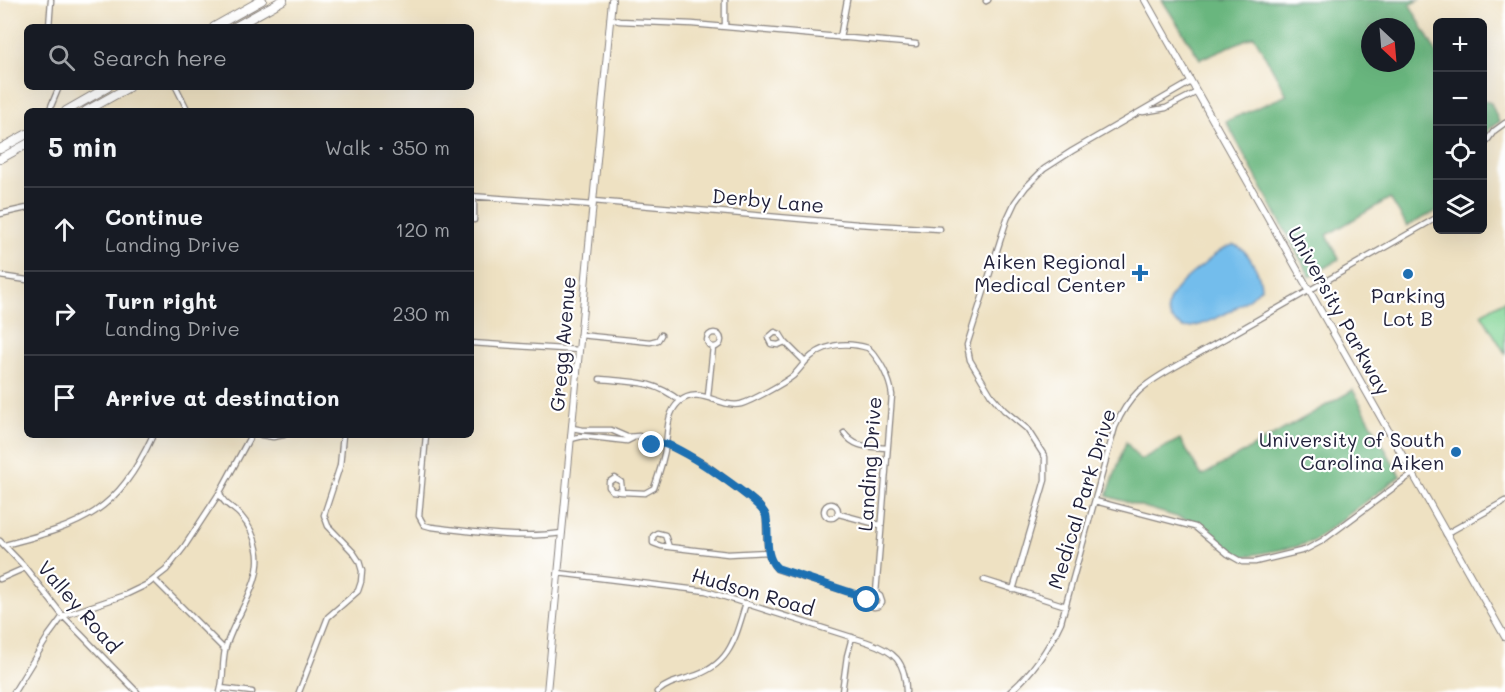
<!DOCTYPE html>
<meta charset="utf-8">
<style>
:root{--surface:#171b24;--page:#20242c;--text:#f1f3f6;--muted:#9ea1a6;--line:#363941}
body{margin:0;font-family:Mali,sans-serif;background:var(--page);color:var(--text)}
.controls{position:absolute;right:18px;top:18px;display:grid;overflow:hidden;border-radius:9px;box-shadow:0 6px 24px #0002}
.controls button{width:54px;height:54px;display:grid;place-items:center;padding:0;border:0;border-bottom:2px solid var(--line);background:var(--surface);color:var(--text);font:30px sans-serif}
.compass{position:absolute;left:1361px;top:18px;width:54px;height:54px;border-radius:50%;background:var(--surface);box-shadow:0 6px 24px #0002;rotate:154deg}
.stop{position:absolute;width:18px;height:18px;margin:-14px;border:4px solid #1f6fb2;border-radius:50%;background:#fff}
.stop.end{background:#1f6fb2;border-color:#fff;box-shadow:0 2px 6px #0008}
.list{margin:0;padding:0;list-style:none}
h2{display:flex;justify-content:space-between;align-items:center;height:78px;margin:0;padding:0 24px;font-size:26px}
h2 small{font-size:20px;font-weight:400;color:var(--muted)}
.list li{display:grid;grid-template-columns:39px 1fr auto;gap:18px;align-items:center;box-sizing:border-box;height:84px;padding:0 24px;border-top:2px solid var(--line)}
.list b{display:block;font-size:22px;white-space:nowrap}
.list p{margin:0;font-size:20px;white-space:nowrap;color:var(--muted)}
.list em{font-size:20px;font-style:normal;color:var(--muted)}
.icon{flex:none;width:33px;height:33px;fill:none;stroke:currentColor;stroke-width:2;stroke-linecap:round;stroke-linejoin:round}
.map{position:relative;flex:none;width:1505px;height:692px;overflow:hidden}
.search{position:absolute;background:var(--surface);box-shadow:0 6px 24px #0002;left:24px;top:24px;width:450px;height:66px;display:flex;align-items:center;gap:15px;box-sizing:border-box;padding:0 21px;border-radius:9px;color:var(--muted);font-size:22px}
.panel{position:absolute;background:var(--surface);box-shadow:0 6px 24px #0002;left:24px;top:108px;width:450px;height:330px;border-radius:9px}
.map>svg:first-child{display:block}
.green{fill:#82d495;stroke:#527b68;stroke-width:1.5}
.forest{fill:#69b67e;stroke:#466c5c;stroke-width:1.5;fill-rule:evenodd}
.water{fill:#73bdec;stroke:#4a7094;stroke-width:1.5}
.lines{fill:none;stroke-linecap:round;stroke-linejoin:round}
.minor-casing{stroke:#88827e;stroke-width:7}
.tertiary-casing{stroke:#88827e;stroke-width:8}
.primary-casing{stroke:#88827e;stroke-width:10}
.minor{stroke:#fff;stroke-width:4.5}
.tertiary{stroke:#fff;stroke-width:6}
.primary{stroke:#fff;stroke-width:8}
.route{stroke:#1f6fb2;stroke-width:8}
.poi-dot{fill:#1f6fb2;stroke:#fff;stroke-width:2}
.labels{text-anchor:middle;stroke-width:4.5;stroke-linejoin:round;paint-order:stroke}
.street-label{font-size:20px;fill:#22223b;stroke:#fff}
.poi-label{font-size:20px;fill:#22223b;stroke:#fff;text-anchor:end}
</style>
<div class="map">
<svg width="1505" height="692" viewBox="0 0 1505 692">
<rect width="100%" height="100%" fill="#fff"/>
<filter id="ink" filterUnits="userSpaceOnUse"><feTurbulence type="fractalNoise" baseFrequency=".0167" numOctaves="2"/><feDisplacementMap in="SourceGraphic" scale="12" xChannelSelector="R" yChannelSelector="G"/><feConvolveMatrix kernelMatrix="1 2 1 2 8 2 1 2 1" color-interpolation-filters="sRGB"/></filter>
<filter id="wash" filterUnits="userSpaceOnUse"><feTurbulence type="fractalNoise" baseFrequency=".008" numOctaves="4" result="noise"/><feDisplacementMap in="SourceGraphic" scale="24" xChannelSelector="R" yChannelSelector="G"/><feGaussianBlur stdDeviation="1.35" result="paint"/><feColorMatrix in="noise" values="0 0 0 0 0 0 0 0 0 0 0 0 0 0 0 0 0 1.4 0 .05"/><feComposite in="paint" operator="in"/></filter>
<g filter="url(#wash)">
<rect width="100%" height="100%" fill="#eee1c2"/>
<path class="green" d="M1505 300V353L1481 314Z"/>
<path class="forest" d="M1162 0H1419L1410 5 1437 54V211L1407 226 1390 198 1327 235 1339 259 1310 277 1226 121 1287 95 1254 36 1200 59ZM1370 27H1406V63H1370Z
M1483 100 1491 103 1499 122 1489 129 1483 147Z
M1353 390 1400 476 1313 541 1295 547 1241 557 1194 522 1107 496 1126 442 1140 460 1180 439 1202 476Z"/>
<path class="water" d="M1234 245C1248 248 1261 275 1261 288 1243 306 1208 326 1184 328 1146 310 1184 279 1203 265 1212 257 1222 247 1234 245Z"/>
</g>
<g filter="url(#ink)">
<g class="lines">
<g class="minor-casing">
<path id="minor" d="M986 1 988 0
M610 18 619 21 692 24 916 44
M49 27 51 0
M725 27V0
M840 38 847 0
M176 87 188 111
M49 111 59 87
M1143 112 1166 108 1197 92
M1482 148 1494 131 1505 123
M471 196 593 205
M474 196V220
M593 201 858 224 940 229
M0 214 27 208
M0 276 27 280
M775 332 780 334 785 342 778 345 771 344 768 338Z
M707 340a7 7 0 1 1 14 0a7 7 0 1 1-14 0Z
M580 335 650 342 658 340 661 335
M785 342 805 362
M471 343 579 350
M600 379C632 382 654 380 680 401
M708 396 713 347
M572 428 583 430H611L627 437 639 436 652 445 666 444 705 464 758 504 766 515C767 532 764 556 777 569L867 598 870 605 874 607 879 606 882 602 880 596 876 593 867 598
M844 433C855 449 870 446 887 448
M261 435 273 437 284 435
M426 435 419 516 424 525 431 527C474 532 519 539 562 533
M571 439 583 436 627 441 633 438
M615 478 621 482 622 492 612 491 609 487V482Z
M622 492 645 493 654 488C659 474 664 459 666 444 668 429 667 413 679 402 699 384 720 409 741 404 752 401 784 383 793 376 797 372 801 367 805 362 822 344 845 341 868 348 880 359 890 379 892 395L876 593
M1095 501 1195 527 1228 554 1242 562H1255L1305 550 1322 541 1412 474
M824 511a7 7 0 1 1 14 0a7 7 0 1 1-14 0Z
M839 514 880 525
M657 533 665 535 669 547 661 546 653 543V536Z
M1446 534 1505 501
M0 541 23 565 63 616 137 692
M5 545C84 524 117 513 153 435
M669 547 728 554 768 552
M558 573 706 591 867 642C894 651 906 661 906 692
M0 579 25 568
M155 580 225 650
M984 580 1066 606
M1013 590 1045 480V457L1027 429 1004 410 991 395 970 360 967 345 1007 219 1015 202 1026 187 1044 169 1072 151 1191 82
M221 688 252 692
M14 692 49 635 63 616 125 595 148 584 166 570 184 547 220 492 251 435
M220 692C224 679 222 664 225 650 232 620 265 581 257 549 255 538 249 525 241 516 235 508 222 504 220 493
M299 692 328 617 358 591 361 582 362 571 359 561 353 552 328 526 324 515 340 466 343 435
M657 692C667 683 678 681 691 677 731 665 735 638 746 603
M842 692 847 656 852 637
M1010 692C1032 673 1049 648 1061 622L1115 427C1129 395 1143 385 1173 368L1438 217"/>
</g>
<g class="tertiary-casing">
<path id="tertiary" d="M1145 0 1505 637
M547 692 612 0"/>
</g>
<g class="primary-casing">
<path id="primary" d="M214 27 262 0
M235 27 283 0
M66 111 108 87
M86 111 129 87
M0 149 27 134
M0 159 27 144"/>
</g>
<use href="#minor" class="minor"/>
<use href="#tertiary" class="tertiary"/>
<use href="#primary" class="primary"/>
</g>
</g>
<g class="lines" filter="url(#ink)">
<path class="route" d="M652 445C656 445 661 443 665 444 682 448 762 501 766 516 770 533 763 555 777 568L867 598V600"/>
</g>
<g class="poi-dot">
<path d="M1137 264h6v6h6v6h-6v6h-6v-6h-6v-6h6z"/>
<circle cx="1408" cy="274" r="6"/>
<circle cx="1456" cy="452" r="6"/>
</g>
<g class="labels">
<g class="street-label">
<text transform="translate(768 201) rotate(5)" y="7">Derby Lane</text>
<text transform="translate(1339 311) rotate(61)" y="7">University Parkway</text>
<text transform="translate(563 344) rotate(-85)" y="7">Gregg Avenue</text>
<text transform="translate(870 464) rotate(-86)" y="7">Landing Drive</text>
<text transform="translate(1082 499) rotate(-73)" y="7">Medical Park Drive</text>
<text transform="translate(753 592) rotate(16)" y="7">Hudson Road</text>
<text transform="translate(79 607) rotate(49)" y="7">Valley Road</text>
</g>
<g class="poi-label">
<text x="1126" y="269">Aiken Regional<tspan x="1126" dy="23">Medical Center</tspan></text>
<text x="1408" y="303" text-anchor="middle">Parking<tspan x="1408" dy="23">Lot B</tspan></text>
<text x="1444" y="447">University of South<tspan x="1444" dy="23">Carolina Aiken</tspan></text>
</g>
</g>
</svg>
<div class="controls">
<button>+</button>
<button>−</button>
<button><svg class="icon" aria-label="locate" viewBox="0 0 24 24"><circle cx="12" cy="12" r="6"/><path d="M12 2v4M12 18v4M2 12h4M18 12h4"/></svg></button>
<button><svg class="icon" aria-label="layers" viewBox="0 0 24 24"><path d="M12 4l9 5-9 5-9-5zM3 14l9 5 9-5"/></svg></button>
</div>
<svg class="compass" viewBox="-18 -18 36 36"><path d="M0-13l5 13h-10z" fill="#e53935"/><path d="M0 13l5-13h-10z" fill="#9ea1a6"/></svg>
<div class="stop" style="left:867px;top:600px"></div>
<div class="stop end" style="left:652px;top:445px"></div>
<div class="search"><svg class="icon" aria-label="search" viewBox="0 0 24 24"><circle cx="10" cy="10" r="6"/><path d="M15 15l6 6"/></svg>Search here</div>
<section class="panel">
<h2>5 min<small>Walk · 350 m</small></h2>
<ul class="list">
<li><svg class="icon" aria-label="ahead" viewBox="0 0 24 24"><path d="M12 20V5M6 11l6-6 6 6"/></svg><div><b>Continue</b><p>Landing Drive</p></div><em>120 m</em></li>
<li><svg class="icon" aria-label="right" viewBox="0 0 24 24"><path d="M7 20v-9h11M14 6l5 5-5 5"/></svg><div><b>Turn right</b><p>Landing Drive</p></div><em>230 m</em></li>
<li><svg class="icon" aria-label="arrive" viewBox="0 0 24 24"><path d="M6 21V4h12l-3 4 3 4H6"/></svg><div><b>Arrive at destination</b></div></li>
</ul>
</section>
</div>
